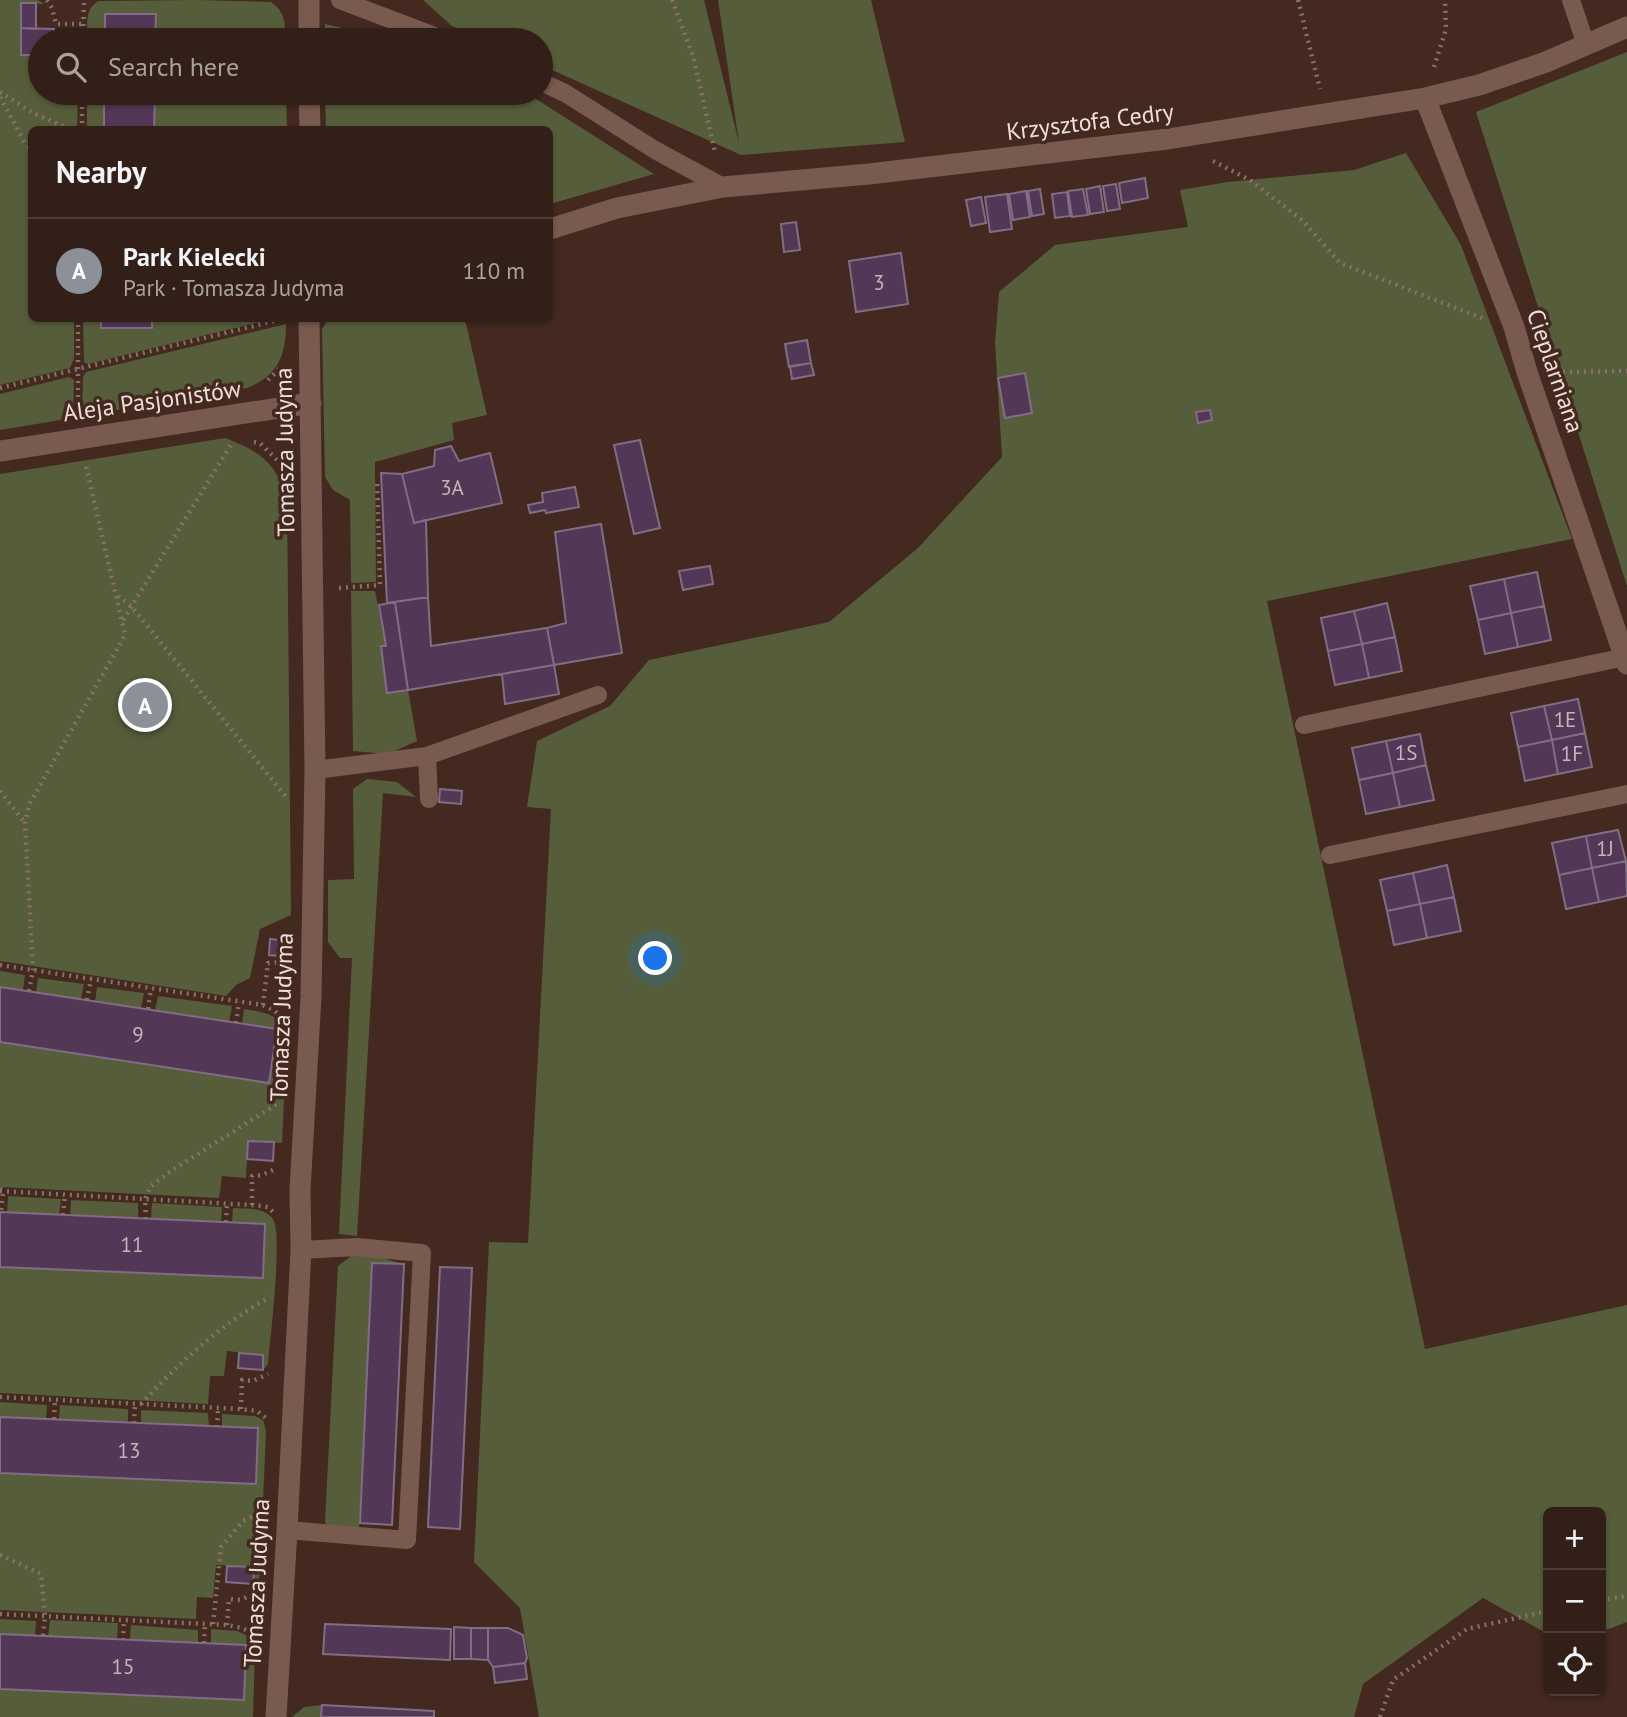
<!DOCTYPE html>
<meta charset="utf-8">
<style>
:root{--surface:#321f17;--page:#3d2c24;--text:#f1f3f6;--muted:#a8a2a1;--line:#4d3d36;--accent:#8c9099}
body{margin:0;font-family:"PT Sans",sans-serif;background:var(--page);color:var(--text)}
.controls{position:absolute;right:21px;bottom:21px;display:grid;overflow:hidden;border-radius:10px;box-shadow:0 2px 5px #0004}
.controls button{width:63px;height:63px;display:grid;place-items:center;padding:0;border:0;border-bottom:2px solid var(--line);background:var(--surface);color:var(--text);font:35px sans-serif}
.you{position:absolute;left:656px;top:959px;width:24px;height:24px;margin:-18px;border:5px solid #fff;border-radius:50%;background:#1a73e8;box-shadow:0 0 0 10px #1a73e833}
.badge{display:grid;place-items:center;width:46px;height:46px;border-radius:50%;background:var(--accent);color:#fff;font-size:23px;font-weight:700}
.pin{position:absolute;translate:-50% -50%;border:4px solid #fff;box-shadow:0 2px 7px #0006}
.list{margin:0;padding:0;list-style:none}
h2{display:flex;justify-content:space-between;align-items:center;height:91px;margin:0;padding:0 28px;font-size:30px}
h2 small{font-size:23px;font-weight:400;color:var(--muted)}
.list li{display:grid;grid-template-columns:46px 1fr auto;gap:21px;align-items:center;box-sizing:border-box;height:105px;padding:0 28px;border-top:2px solid var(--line)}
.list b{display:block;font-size:26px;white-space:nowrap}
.list p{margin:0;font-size:23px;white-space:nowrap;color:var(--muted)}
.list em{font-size:23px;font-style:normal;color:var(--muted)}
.icon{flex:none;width:38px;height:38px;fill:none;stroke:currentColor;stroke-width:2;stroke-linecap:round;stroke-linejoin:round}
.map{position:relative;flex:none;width:1627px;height:1717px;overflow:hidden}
.search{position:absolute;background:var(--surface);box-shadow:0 2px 5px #0004;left:28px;top:28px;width:525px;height:77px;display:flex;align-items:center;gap:18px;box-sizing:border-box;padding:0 24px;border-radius:38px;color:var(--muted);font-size:26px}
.panel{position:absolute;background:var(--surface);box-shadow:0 2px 5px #0004;left:28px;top:126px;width:525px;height:196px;border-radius:10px}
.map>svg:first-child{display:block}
.green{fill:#565d3b}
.building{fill:#523756;stroke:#816d84;stroke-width:2}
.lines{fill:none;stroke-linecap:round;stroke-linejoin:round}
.path{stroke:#887169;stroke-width:4.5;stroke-dasharray:2 5;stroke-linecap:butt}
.lane{stroke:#785a4f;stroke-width:18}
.street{stroke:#785a4f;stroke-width:21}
.labels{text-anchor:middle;stroke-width:7;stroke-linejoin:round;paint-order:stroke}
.number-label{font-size:21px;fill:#c8b4b7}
.street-label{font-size:24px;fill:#efddd7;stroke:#43291f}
</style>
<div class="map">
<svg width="1627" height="1717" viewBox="0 0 1627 1717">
<rect width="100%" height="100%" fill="#43291f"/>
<path class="green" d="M0 0H38L44 4 21 3V55H40V93H78L77 129 32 130V318L74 319V358L70 368 0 385Z
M197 0 271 2C286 12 285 24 285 40H155V14H106L105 40H87C88 25 84 8 99 1Z
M423 0H704L739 143 718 0H871L905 142 741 155 541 65V40H485L452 26Z
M325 24 395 40H325Z
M1627 52V586L1476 112Z
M87 93H104V127H87Z
M155 93H286L287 129 154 130Z
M325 93H521L536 99 654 174 550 204V130L326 129Z
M1406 153 1461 245 1572 539 1267 601 1425 1349 1627 1305V1622L1601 1632V1512H1548V1634L1483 1598 1363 1684 1354 1717H539L520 1608 474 1562 489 1242 528 1243 551 809 527 807 537 741 610 706 649 660 829 622 918 548 1002 457 995 343 999 292 1055 245 1188 227 1180 190 1228 182 1354 170Z
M329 318 465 319 487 415 452 423 454 440 375 462 376 582 351 583 350 500 333 490 325 477 322 329Z
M83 319H101L102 328H151L152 319H271L88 364 84 362Z
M286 324C286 355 278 376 247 388L82 416 83 377 86 372Z
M69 377 74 380 73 418 0 430V394Z
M225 438C259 451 272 460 287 494L291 915 260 929 250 978 236 985 226 996 0 961V474Z
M351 591H375L386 646H382L408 690 417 741 388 754 353 751Z
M367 779 397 782 416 797 383 793 357 1236 339 1234 352 958H340L328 942V880L354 879 353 789Z
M0 971 25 975 23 990 0 987Z
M38 978 84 984 81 999 36 992Z
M97 987 144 993 141 1008 95 1001Z
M158 996 232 1006 229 1022 155 1010Z
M244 1009C267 1013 279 1013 287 1037L282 1143 248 1141 246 1178 222 1176 219 1198 0 1187V1042L242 1024Z
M8 1196 61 1199 59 1215 7 1213Z
M71 1200 138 1203V1219L70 1215Z
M152 1203 222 1207 221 1222 151 1219Z
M233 1208C246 1209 265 1207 273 1219 283 1233 270 1341 268 1364L263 1370V1355L227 1351 224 1376H210L208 1404 0 1393V1267L262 1278 232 1223Z
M365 1255 380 1257 402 1264 372 1263 359 1532 329 1528 325 1522 338 1266 351 1256Z
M0 1402 47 1405 46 1419 0 1417Z
M60 1405 128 1409V1422L59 1419Z
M141 1410 208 1413 209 1426 141 1423Z
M222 1414 255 1416 263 1420 266 1431 260 1576 256 1583 253 1584 254 1567 216 1565 213 1598 197 1597 196 1619 0 1610V1473L256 1483 258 1429 222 1427Z
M0 1619 36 1621 35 1636 0 1634Z
M50 1620 118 1623 117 1639 48 1637Z
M131 1625 198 1630V1643L130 1640Z
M211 1629 237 1631 250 1637 255 1651 253 1717H0V1689L244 1700 246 1646 211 1644Z
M322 1705 321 1717H292L304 1707Z"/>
<path class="building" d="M21 3H36V29L21 28Z
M105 14H156L155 40H105Z
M21 28 54 29V40H40V55H21Z
M104 93H155L154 130H104Z
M1145 178 1148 198 1122 203 1119 183Z
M1116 184 1120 209 1107 211 1103 186Z
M1100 186 1104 212 1090 214 1086 189Z
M1040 189 1044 214 1032 216 1028 191Z
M1083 189 1088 215 1072 217 1068 191Z
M1026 191 1030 217 1013 220 1009 194Z
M1067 192 1070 216 1055 218 1052 194Z
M1007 194 1012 229 990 232 985 197Z
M981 197 986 223 971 226 966 200Z
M796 222 800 250 784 252 781 224Z
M901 253 908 304 856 312 849 261Z
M101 318H152V328H101Z
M807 340 811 363 789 367 785 344Z
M811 363 814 375 792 379 790 366Z
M1025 373 1032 413 1005 418 998 378Z
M1210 410 1212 420 1198 423 1196 412Z
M640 440 660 528 634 534 614 445Z
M451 446 459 461 490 453 502 503 414 523 402 474 434 466 435 450Z
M381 473 402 474 414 523 426 520 428 597 387 603Z
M575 487 579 507 546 513 545 510 530 513 528 505 543 502 542 493Z
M601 524 622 653 554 665 547 628 566 623 555 532Z
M710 566 713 584 683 590 679 571Z
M1537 572 1544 606 1511 613 1504 579Z
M1504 579 1511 613 1478 620 1470 586Z
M428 597 431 646 547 628 554 665 408 690 395 602Z
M395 602 408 690 387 693 381 646H386L379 605Z
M1387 603 1395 637 1362 644 1354 611Z
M1544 606 1551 640 1518 647 1511 613Z
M1354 611 1362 644 1328 651 1321 618Z
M1511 613 1518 647 1485 654 1478 620Z
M1395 637 1402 671 1369 678 1362 644Z
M1362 644 1369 678 1335 685 1328 651Z
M554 665 559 694 505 704 502 674Z
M1578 699 1585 733 1552 740 1544 706Z
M1544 706 1552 740 1518 747 1511 713Z
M1585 733 1592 767 1558 774 1552 740Z
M1420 734 1426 765 1393 773 1386 741Z
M1552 740 1558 774 1525 781 1518 747Z
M1386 741 1393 773 1359 780 1352 748Z
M1426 765 1434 800 1400 807 1393 773Z
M1393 773 1400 807 1366 814 1359 780Z
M440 789 462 791 461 804 439 802Z
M1618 830 1626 861 1592 868 1586 836Z
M1586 836 1592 868 1559 875 1552 843Z
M1626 861 1627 896 1599 902 1592 868Z
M1447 865 1454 897 1420 904 1413 873Z
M1592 868 1599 902 1566 909 1559 875Z
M1413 873 1420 904 1387 911 1380 880Z
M1454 897 1461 931 1427 938 1420 904Z
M1420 904 1427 938 1394 945 1387 911Z
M270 939 289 941 287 957 269 955Z
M0 987 277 1029 269 1083 0 1042Z
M248 1141 274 1142 273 1161 247 1159Z
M0 1212 265 1224 263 1278 0 1267Z
M372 1263 404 1264 392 1525 360 1523Z
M440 1267 472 1268 460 1529 428 1527Z
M239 1353 263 1355V1370L238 1368Z
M0 1417 258 1428 256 1484 0 1473Z
M227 1566 254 1567 253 1584 226 1582Z
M325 1624 451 1629 450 1660 323 1654Z
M454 1627 471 1628V1659H454Z
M471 1628H488V1660L471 1659Z
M488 1628H508L523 1635 527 1658 525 1663 493 1667 488 1660Z
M0 1634 246 1645 244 1700 0 1689Z
M525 1663 527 1679 495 1683 493 1667Z
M322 1705 434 1711V1717H321Z"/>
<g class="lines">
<path class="path" d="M47 0 52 8 56 24H84
M672 0 693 56 715 152
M1298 0 1320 89
M83 40 84 0
M1434 67 1446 29 1445 0
M0 92 33 113 72 130
M0 97 25 143 32 150
M82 130V93
M1213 161 1250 180 1302 220 1340 263 1482 318
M78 318V412
M1556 372 1627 371
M268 380 281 367
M0 388 282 319
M254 442 260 443 284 467
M339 588 380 585 377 480
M118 596 132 607 287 798
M123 620 232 443
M0 791 25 823
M0 965 263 1005 275 1011 282 1018
M29 991 33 970 25 823 29 805 125 635 86 466
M87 1000 91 979
M263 1005 268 963 284 962
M148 1009 151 988
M236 1023 239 1002
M0 1188 3 1192 1 1212
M0 1191 252 1205 268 1207 273 1212
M252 1205V1176L262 1175 273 1170
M63 1215 65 1195
M146 1219 145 1199 150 1187 171 1171 277 1104
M226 1222 227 1204
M0 1397 241 1409 257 1411 266 1418
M141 1404C178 1364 222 1323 270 1297
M241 1409 242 1380 253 1381 268 1374
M54 1419 55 1400
M134 1423 135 1404
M217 1427 218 1408
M0 1555 41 1574 45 1616 43 1636
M1601 1600 1627 1596
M0 1614 227 1625 242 1628 253 1633
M213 1624 221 1547 243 1521 259 1513
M227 1625 229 1599 241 1600 254 1593
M123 1640 124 1621
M204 1643 205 1624
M1380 1717 1393 1680 1467 1629 1548 1611"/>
<path class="lane" d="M340 0 445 40
M1571 0 1586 45
M541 82 565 93 655 150 723 187
M1304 725 1625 657
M427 756 429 799
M315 770 427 756 598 695
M1330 855 1627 794
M287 1530 407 1540 422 1253 357 1247 301 1250"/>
<path class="street" d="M309 0V40
M309 93 310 130
M1425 98 1514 327 1527 372 1627 664
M550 229 617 208 723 187 869 174 1168 139 1425 98 1479 85 1546 62 1627 27
M0 451 311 403
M276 1717 287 1530 301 1250 300 1190 311 997 315 770 309 318"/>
</g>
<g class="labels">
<g class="number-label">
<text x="879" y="290">3</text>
<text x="452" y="495">3A</text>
<text x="1565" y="727">1E</text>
<text x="1406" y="760">1S</text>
<text x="1572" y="761">1F</text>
<text x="1605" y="856">1J</text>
<text x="138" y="1042">9</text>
<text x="132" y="1252">11</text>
<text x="129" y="1458">13</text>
<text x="123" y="1674">15</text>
</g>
<g class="street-label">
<text transform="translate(1090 122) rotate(-7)" y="8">Krzysztofa Cedry</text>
<text transform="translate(1555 371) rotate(71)" y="8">Cieplarniana</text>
<text transform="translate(152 401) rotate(-8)" y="8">Aleja Pasjonistów</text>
<text transform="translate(285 452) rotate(-91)" y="8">Tomasza Judyma</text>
<text transform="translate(282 1017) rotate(-88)" y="8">Tomasza Judyma</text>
<text transform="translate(257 1583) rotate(-87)" y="8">Tomasza Judyma</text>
</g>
</g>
</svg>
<div class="controls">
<button>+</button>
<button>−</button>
<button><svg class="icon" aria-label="locate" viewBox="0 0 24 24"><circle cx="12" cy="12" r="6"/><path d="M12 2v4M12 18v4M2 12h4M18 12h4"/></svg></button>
</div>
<div class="you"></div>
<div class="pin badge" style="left:145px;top:705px">A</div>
<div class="search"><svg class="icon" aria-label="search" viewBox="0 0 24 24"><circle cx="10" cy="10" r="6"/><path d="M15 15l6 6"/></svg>Search here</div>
<section class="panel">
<h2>Nearby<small></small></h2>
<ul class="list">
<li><span class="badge">A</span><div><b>Park Kielecki</b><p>Park · Tomasza Judyma</p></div><em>110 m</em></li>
</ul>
</section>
</div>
